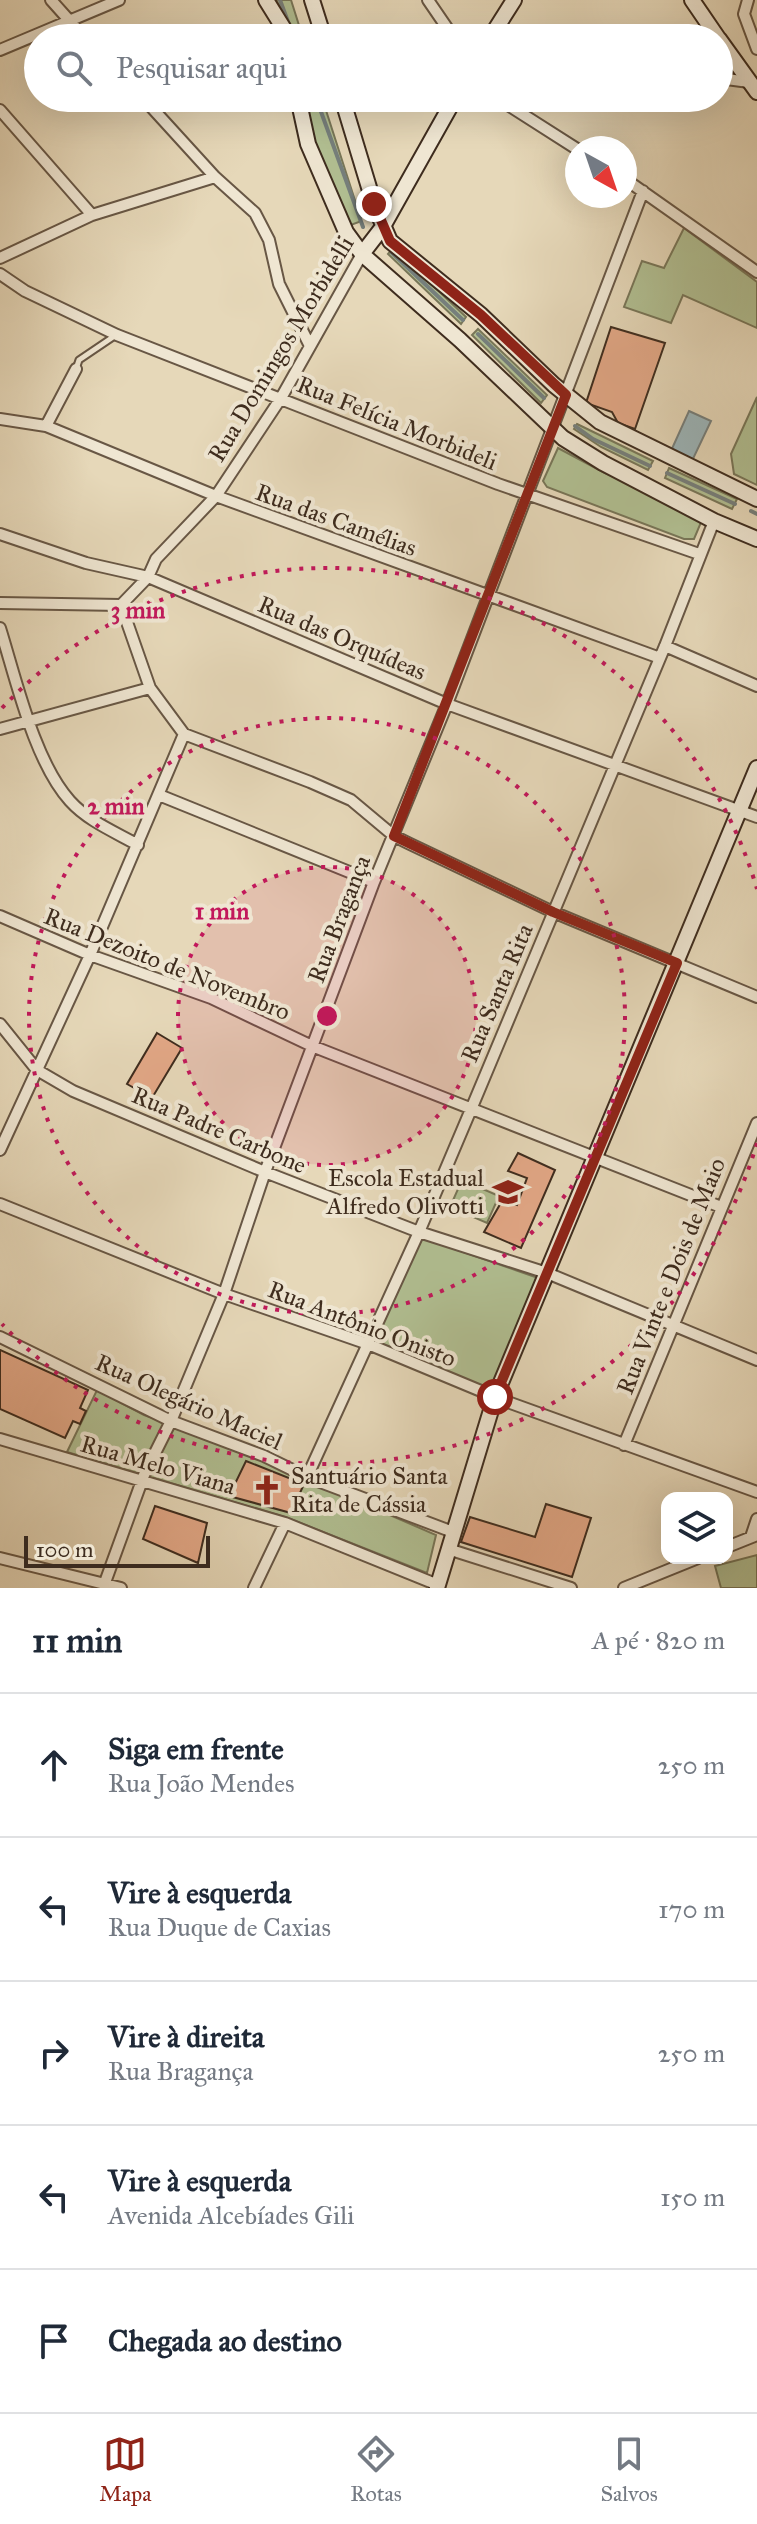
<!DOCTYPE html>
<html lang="pt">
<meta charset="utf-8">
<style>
:root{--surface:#fff;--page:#f6f6f7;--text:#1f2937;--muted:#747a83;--line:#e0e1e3;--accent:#8f2418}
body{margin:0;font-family:"IM FELL Great Primer",serif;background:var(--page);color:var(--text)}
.controls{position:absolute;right:24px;bottom:24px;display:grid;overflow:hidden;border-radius:16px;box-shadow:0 8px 32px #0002}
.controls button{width:72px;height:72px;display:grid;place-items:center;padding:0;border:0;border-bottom:2px solid var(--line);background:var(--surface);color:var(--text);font:40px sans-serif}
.compass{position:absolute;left:565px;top:136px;width:72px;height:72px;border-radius:50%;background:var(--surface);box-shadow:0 8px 32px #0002;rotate:140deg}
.scale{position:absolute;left:24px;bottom:20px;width:186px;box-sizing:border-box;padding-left:8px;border:4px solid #3e2c1e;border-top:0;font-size:22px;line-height:28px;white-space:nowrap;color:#3e2c1e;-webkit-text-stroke:6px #efe6d2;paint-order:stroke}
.stop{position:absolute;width:24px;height:24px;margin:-18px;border:6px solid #8f2418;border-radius:50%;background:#fff}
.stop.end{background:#8f2418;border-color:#fff;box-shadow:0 2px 8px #0008}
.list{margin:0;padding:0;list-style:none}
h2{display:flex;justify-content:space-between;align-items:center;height:104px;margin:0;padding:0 32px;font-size:34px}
h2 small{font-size:26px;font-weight:400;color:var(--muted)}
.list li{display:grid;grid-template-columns:52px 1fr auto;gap:24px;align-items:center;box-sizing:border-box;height:144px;padding:0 32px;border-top:2px solid var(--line)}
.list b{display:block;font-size:30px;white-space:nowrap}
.list p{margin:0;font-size:26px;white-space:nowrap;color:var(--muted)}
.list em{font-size:26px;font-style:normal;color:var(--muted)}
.icon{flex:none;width:44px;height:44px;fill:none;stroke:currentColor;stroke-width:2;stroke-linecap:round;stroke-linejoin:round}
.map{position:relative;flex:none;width:757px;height:1588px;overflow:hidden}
.search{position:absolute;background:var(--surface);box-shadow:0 8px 32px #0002;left:24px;right:24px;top:24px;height:88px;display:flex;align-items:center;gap:20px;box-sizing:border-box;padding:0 28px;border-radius:44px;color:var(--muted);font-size:30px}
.sheet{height:824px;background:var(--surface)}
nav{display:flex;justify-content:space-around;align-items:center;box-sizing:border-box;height:112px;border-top:2px solid var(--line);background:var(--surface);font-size:22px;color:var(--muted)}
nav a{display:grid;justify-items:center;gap:4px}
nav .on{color:var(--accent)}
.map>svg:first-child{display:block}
.green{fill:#b1bf92;stroke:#787658;stroke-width:2}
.water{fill:#9cb6bb;stroke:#767f7c;stroke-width:2}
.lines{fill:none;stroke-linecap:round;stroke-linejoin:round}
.stream{stroke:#767f7c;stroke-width:4}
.building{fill:#e3a887;stroke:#3e2c1e;stroke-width:2}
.lane-casing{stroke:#685745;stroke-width:9}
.street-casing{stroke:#685745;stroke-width:14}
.secondary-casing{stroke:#3e2c1e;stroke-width:18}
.lane{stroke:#efe6d2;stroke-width:5}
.street{stroke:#efe6d2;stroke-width:10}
.secondary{stroke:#efe6d2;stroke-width:14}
.route{stroke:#8f2418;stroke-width:10}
.ring{fill:none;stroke:#c2185b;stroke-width:4;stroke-dasharray:4 8}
.labels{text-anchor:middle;stroke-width:8;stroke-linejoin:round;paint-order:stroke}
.street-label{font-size:24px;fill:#3e2c1e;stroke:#efe6d2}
.poi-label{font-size:24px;fill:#3e2c1e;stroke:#efe6d2;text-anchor:end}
.centre{fill:#c2185b;stroke:#efe6d2;stroke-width:4}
.ring-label{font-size:24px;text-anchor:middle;font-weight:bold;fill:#c2185b;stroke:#efe6d2;stroke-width:8;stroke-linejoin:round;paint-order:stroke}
</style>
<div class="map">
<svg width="757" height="1588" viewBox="0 0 757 1588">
<rect width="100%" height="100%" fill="#e6d8b9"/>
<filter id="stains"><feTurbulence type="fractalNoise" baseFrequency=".0025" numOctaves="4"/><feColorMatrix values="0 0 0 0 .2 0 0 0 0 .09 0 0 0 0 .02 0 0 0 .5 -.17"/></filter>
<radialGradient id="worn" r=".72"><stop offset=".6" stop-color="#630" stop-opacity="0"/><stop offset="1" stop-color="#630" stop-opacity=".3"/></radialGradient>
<path class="green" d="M276 0H291L303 38H292L286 17Z
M304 98H322L361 219 359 222 348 226 318 162Z
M684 228 757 282V328L683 295 671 323 624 307 642 261 664 268Z
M393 248 466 317 461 324 388 254Z
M478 329 547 395 541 403 472 335Z
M757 397V485L734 474 731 454Z
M577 424 653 461 648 470 601 447 574 429Z
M558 448 603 472 697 514 702 520 694 539H684L547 487 543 481Z
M669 468 737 499 732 509 665 478Z
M462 1180 499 1196 487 1223 450 1207Z
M420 1237 541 1279 492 1393 374 1341Z
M97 1390 144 1415 216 1440 436 1535 427 1573 288 1518 67 1452Z
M757 1555V1588H721L715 1566Z"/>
<path class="water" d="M689 411 711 421 691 463 670 453Z"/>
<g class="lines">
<path class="stream" d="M280 0 294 38
M316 98 363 227
M392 253 463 320
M478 334 544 398
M575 426 593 439 650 466
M667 473 735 504
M751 511 757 514"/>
</g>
<path class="building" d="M611 327 665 343 635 429 618 423 612 412 586 403Z
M157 1033 182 1048 152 1098 127 1084Z
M518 1153 555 1170 521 1248 484 1232 502 1201 517 1205 527 1178 508 1171Z
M0 1350 88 1390 80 1408 86 1411 80 1424 73 1421 65 1438 0 1409Z
M246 1461 304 1484 291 1513 229 1496Z
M546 1504 591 1518 572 1577 461 1542 470 1517 535 1537Z
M155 1506 207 1523 198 1563 143 1539Z"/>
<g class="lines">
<g class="lane-casing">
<path id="lane" d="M76 369 79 360 116 335"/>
</g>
<g class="street-casing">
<path id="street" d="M51 0 85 38
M428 0 454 38
M748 0 744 14 757 49
M0 50 119 0
M719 78 749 82
M143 98 215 177 255 213 269 240 279 284 310 346
M497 98 577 149
M150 105 279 98
M0 110 92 215
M625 179 757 272
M0 258 92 215 215 177
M0 274 25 291 117 335 498 484 699 554
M0 419 46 426 216 496 660 658
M46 426 76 369
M0 534 86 563 148 577 447 704 757 817
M0 603 121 605
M121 605 150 688 184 734 310 782 351 800 394 836 408 843 553 912 757 997
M121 605 148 577 156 559 216 496 281 398 362 254
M0 628C16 679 34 761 70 801 88 821 115 832 138 845
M665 646 757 686
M0 729 150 688
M159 795 374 882
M0 916 90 955 211 998 312 1046 721 1207
M0 1024 37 1070 73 1091 265 1172 419 1232 547 1273 757 1360
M0 1150 90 955 184 734
M0 1204 224 1294 368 1344 505 1401 757 1492
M0 1337 171 1421 264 1456 307 1477 453 1532
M0 1439 285 1523 438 1585
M624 1445 757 1123
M307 1477 419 1232 472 1107 665 646 714 521
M751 1537 757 1519
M727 1547 757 1535
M448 1549 571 1588
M0 1558 121 1588
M103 1588 144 1475 171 1421 224 1294 265 1172 374 882 447 704 643 191
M254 1588 285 1523
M624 1588 698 1558"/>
</g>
<g class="secondary-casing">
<path id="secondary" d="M266 0 284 29 287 38
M312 0 324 38
M692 0 718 38
M490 38 514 0
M719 39 757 92
M298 98 308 144 346 232 362 254 460 340 563 438 603 463 714 521 757 539
M342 98 374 204 390 241 481 315 554 385 600 422 757 499
M362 254 382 228 455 98
M437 1588 495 1397 757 768"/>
</g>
<use href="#lane" class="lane"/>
<use href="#street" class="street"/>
<use href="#secondary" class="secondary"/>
</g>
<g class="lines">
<path class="route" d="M374 204 390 241 481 315 566 395 394 836 553 912 677 963 495 1397"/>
</g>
<circle cx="327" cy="1016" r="149" fill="#c2185b" fill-opacity=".12"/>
<g class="ring">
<circle cx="327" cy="1016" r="149"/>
<circle cx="327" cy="1016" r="298"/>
<path d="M757 1143A448 448 0 0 1 2 1324M2 708A448 448 0 0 1 757 889"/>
</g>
<defs>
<g id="school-bare" transform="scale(2.4)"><path d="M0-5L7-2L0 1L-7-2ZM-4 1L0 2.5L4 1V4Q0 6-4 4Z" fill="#8f2418" stroke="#efe6d2" stroke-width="2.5" paint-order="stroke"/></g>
<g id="church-bare" transform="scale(2.4)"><path d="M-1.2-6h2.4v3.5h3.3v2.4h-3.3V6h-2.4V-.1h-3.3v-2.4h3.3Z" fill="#8f2418" stroke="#efe6d2" stroke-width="2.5" paint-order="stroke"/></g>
</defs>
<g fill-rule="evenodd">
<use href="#school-bare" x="508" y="1192"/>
<use href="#church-bare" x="267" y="1490"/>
</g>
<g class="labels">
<g class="street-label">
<text transform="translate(281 349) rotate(-59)" y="8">Rua Domingos Morbidelli</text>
<text transform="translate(397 423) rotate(22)" y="8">Rua Felícia Morbideli</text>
<text transform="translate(336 520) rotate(20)" y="8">Rua das Camélias</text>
<text transform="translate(342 638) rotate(23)" y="8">Rua das Orquídeas</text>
<text transform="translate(339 919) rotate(-69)" y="8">Rua Bragança</text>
<text transform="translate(167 964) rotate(22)" y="8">Rua Dezoito de Novembro</text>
<text transform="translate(497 993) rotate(-67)" y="8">Rua Santa Rita</text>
<text transform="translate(219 1130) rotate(23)" y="8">Rua Padre Carbone</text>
<text transform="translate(671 1276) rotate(-68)" y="8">Rua Vinte e Dois de Maio</text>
<text transform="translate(362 1324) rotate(21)" y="8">Rua Antônio Onisto</text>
<text transform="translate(189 1402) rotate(24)" y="8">Rua Olegário Maciel</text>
<text transform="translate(158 1465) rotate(16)" y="8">Rua Melo Viana</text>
</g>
<g class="poi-label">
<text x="484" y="1186">Escola Estadual<tspan x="484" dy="28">Alfredo Olivotti</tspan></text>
<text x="291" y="1484" text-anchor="start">Santuário Santa<tspan x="291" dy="28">Rita de Cássia</tspan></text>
</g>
</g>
<circle cx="327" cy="1016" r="12" class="centre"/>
<g class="ring-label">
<text x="138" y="618">3 min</text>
<text x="116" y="814">2 min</text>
<text x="222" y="919">1 min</text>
</g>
<rect width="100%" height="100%" filter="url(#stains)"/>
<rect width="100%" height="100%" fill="url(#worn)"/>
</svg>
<div class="controls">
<button><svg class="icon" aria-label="layers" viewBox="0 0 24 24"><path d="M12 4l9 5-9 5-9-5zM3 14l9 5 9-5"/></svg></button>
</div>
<svg class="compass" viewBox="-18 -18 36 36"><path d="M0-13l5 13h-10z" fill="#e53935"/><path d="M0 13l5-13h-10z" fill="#747a83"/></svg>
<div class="scale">100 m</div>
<div class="stop" style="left:495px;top:1397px"></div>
<div class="stop end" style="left:374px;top:204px"></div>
<div class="search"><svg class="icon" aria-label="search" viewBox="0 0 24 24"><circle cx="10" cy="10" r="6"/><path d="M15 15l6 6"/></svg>Pesquisar aqui</div>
</div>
<section class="sheet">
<h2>11 min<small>A pé · 820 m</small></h2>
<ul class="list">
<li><svg class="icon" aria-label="ahead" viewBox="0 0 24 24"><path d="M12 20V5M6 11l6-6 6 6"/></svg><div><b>Siga em frente</b><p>Rua João Mendes</p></div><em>250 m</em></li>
<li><svg class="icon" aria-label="left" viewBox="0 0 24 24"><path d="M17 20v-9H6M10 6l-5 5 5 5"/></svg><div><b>Vire à esquerda</b><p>Rua Duque de Caxias</p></div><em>170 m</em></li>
<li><svg class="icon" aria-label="right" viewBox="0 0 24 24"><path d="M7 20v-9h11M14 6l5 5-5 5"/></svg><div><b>Vire à direita</b><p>Rua Bragança</p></div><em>250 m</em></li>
<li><svg class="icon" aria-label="left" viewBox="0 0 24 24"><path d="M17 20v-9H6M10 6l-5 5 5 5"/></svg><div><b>Vire à esquerda</b><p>Avenida Alcebíades Gili</p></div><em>150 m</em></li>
<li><svg class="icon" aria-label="arrive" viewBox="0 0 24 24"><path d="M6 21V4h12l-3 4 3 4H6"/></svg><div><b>Chegada ao destino</b></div></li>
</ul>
</section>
<nav>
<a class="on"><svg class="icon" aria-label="map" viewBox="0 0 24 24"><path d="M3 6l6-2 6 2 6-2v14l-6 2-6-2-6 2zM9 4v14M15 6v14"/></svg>Mapa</a>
<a><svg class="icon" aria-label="directions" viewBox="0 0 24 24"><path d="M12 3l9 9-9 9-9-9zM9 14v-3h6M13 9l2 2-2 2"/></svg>Rotas</a>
<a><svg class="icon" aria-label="saved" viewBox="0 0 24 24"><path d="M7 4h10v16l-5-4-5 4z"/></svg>Salvos</a>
</nav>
